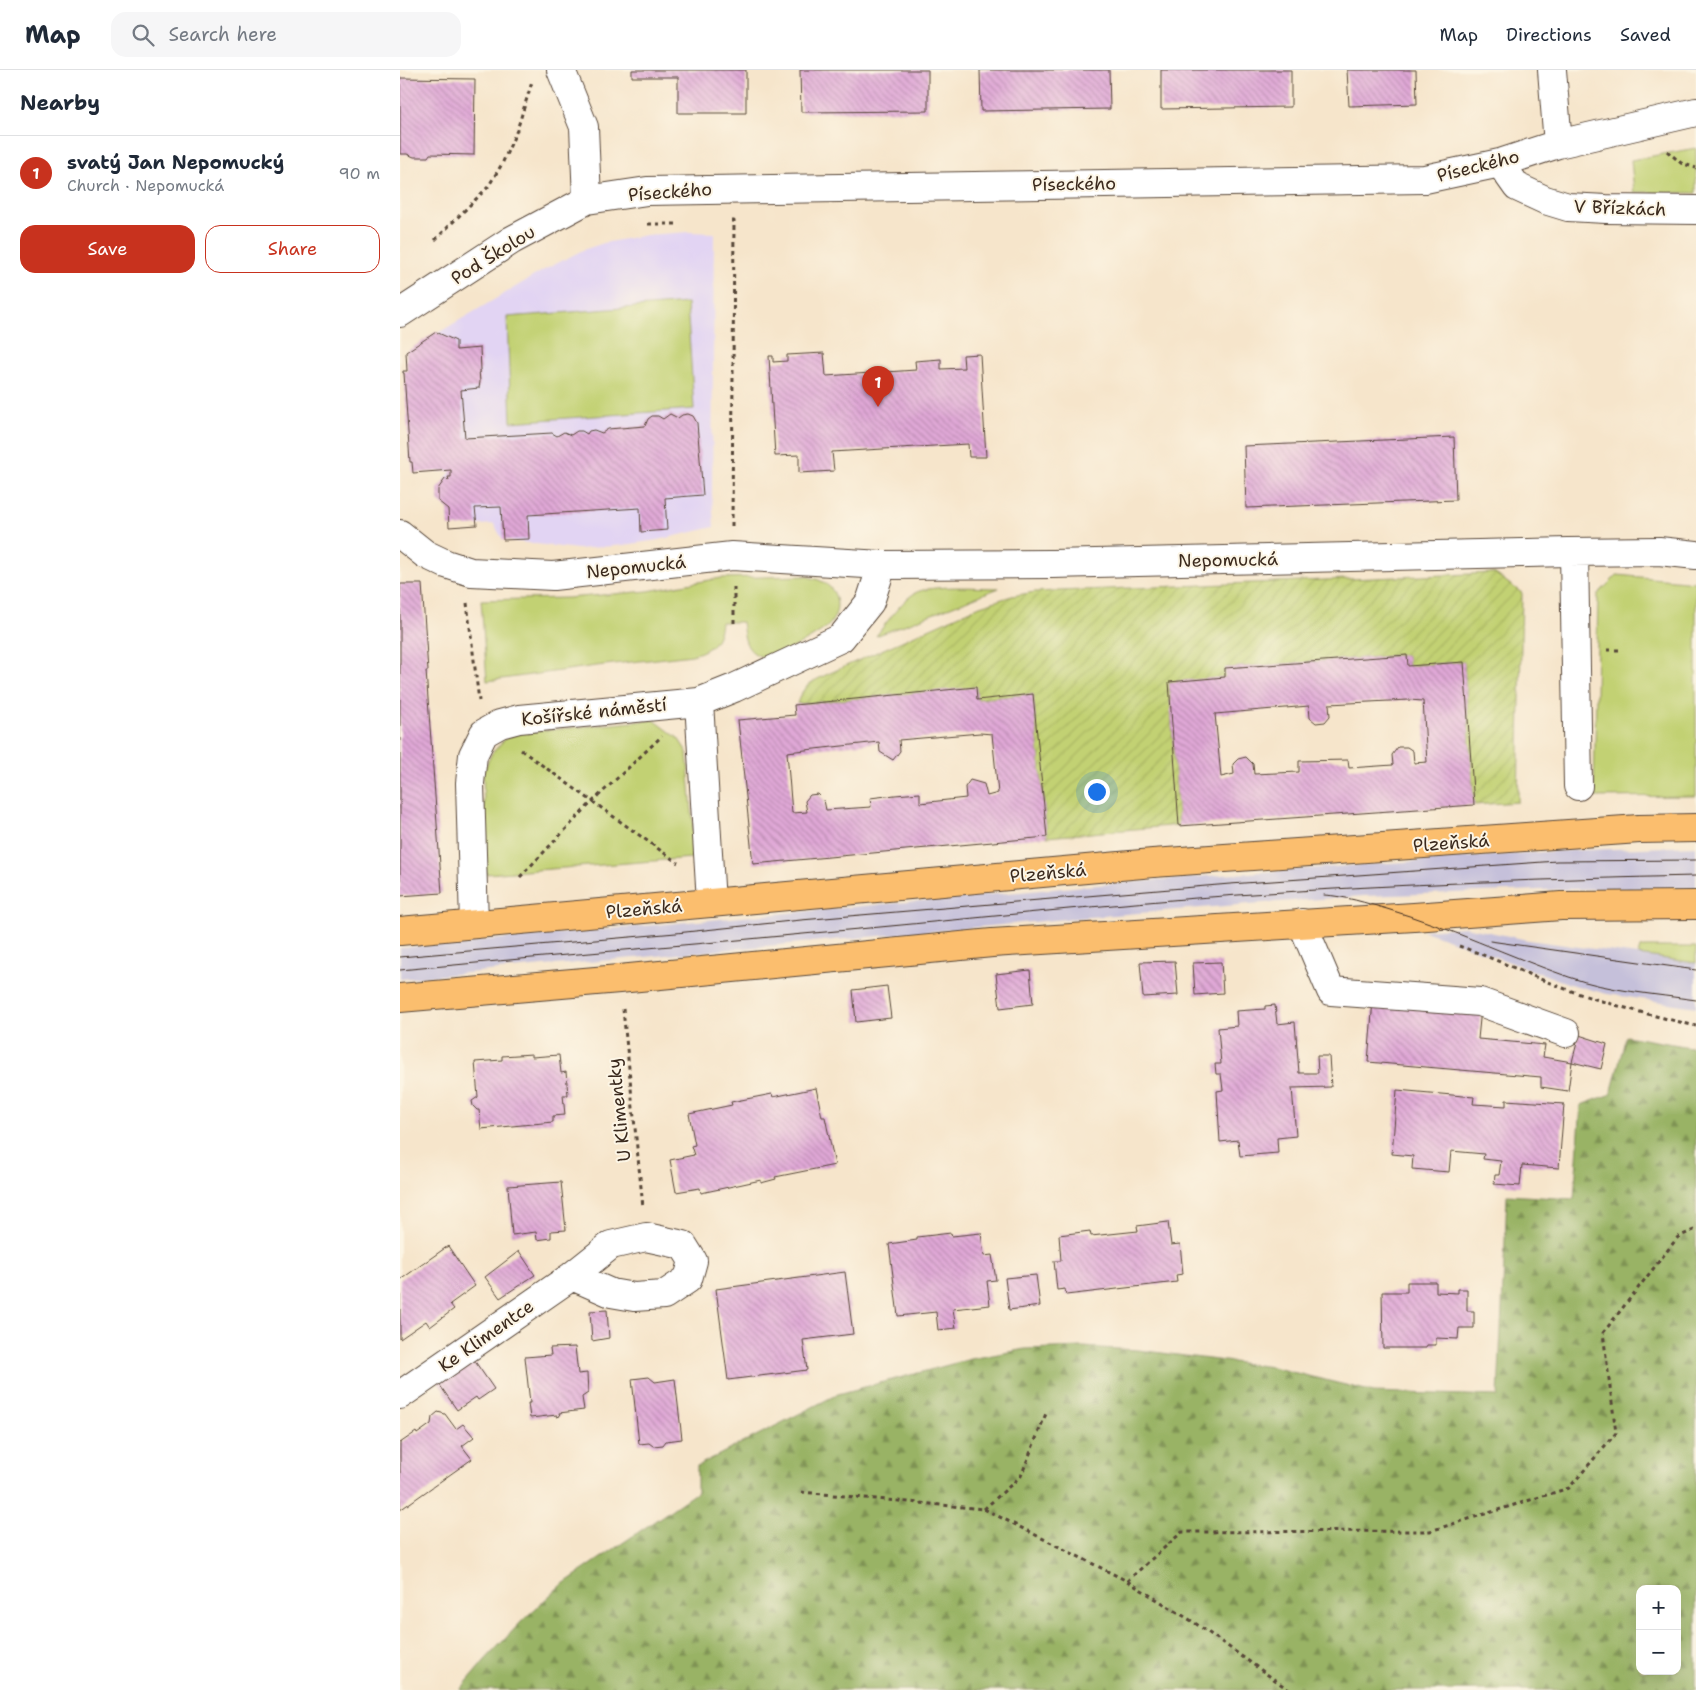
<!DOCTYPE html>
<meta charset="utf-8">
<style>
:root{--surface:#fff;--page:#f6f6f7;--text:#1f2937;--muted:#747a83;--line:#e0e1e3;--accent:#c8321e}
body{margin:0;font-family:"Shantell Sans",sans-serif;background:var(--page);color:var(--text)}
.controls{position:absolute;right:15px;bottom:15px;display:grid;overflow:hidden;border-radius:10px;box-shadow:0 5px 20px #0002}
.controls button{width:45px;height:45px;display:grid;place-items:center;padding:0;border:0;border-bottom:1px solid var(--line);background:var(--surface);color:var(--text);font:25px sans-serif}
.you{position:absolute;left:696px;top:721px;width:18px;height:18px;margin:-12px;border:4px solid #fff;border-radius:50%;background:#1a73e8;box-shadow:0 0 0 8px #1a73e833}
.badge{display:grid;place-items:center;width:32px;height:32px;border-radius:50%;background:var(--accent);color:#fff;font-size:16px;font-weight:700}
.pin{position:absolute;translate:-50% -41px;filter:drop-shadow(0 1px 2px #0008)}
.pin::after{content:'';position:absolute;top:26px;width:18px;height:15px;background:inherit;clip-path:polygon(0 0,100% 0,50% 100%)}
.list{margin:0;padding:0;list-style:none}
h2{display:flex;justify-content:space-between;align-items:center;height:65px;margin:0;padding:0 20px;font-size:21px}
h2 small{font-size:16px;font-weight:400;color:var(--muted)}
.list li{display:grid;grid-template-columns:32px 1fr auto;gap:15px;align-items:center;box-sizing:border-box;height:75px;padding:0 20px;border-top:1px solid var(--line)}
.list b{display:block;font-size:19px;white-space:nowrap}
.list p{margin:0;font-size:16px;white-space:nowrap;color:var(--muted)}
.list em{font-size:16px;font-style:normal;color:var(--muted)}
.actions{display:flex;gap:10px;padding:15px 20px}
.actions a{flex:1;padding:11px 0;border:1px solid var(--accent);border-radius:15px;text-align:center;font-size:18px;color:var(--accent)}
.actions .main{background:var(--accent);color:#fff}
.icon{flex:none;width:28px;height:28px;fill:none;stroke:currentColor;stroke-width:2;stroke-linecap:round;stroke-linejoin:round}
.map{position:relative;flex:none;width:1296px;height:1620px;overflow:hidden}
header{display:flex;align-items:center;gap:30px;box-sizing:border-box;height:70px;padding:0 25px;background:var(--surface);border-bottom:1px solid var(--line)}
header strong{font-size:24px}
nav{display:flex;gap:28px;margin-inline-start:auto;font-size:18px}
.search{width:350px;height:45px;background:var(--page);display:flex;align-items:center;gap:12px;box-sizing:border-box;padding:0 18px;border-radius:15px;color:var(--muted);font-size:19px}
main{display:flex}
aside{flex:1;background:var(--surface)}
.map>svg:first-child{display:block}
.built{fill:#e2d4f3}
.railway{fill:#c5c0da}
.green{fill:#c2d173;stroke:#7e7e48}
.forest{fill:url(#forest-firs);stroke:#6a6e42;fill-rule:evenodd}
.garden{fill:url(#garden-furrows);stroke:#7e7e48}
.building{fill:url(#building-back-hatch);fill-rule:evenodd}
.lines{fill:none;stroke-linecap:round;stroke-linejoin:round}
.minor-casing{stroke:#574638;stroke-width:30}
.major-casing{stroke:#574638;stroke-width:30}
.path{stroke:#574638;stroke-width:3;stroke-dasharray:4 4;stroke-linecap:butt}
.minor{stroke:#fff;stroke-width:28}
.major{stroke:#fbbe6e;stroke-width:28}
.tram{stroke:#3b2a1e;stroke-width:1}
.labels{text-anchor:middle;stroke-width:4;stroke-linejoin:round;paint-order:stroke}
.street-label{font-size:18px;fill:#3b2a1e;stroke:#fcf5e5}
</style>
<header>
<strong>Map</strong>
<div class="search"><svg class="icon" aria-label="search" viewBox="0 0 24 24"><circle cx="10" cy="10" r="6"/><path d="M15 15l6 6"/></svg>Search here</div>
<nav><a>Map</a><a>Directions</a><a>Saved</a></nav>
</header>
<main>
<aside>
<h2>Nearby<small></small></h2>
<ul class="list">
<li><span class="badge">1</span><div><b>svatý Jan Nepomucký</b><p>Church · Nepomucká</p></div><em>90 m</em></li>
</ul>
<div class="actions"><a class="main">Save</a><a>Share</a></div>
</aside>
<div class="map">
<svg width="1296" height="1620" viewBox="0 0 1296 1620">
<defs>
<pattern id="forest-firs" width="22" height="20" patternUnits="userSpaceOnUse" patternTransform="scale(1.25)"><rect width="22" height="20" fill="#99b365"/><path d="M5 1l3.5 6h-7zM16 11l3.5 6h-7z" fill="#7e9253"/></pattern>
<pattern id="garden-furrows" width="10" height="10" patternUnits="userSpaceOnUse" patternTransform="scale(1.25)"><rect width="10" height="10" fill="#c2d173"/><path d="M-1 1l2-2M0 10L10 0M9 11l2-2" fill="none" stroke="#a8b463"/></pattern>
<pattern id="building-back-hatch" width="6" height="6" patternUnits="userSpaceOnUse" patternTransform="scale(1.25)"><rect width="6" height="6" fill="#e0a8d7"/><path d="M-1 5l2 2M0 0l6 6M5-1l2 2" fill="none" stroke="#b789ae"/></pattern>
</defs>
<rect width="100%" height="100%" fill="#fcf5e5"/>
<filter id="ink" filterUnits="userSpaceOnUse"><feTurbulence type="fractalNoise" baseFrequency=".02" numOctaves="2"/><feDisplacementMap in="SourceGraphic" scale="10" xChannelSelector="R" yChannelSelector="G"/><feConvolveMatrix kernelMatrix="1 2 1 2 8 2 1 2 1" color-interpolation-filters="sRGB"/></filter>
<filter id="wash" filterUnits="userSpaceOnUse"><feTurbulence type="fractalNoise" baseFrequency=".0096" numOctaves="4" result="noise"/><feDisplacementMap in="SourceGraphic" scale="20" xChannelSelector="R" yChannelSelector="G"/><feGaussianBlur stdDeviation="1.12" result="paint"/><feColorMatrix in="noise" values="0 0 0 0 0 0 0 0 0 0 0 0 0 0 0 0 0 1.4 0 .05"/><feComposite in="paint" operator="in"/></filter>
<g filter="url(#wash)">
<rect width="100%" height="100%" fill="#f6e5cb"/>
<path class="built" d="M290 162 314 163 312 424 314 457 258 470 224 475 178 479 103 470 94 454 49 457 48 439 38 431V419L51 401 13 403 6 282 144 200 183 180 204 173 246 165Z"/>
<path class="railway" d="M1296 776V818L1172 819 964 826 850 834 689 847 0 909V878L685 816 834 804 1158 781Z
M1065 857 1128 870 1296 893V937L1207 924 1170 914 1022 860Z"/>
<path class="green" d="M1296 78V123L1234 122 1231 90Z
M287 233 294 339 111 352 107 247Z
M1217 505 1296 512V726L1194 727 1198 524Z
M405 506C411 508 418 509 423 512 439 521 441 540 430 554 423 562 387 582 377 585 370 587 360 588 354 583 344 576 344 564 342 552H321C319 572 311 580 292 585L196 596 87 611 81 530 168 528 248 521 321 508Z
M599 518 476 566C486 554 501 531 515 523 532 514 578 518 599 518Z
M254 650 278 668 287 682 293 753 292 788 86 804 83 702 92 683 105 669 118 663Z
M1245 877H1296V893L1238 885 1240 878Z"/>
<path class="forest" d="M1226 966 1296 978V1620H60L85 1590 123 1550 160 1516 297 1422V1396L438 1324 571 1289 625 1279 682 1277 738 1280 872 1297 974 1322 1098 1326 1107 1125 1174 1129 1181 1035 1211 1024ZM1240 1519H1277V1601H1240Z"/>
<path class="garden" d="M1094 503 1122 523 1118 732 1074 735 1064 592 1008 596 1007 585 826 598 825 608 769 612 779 755 647 767 633 624 577 629 576 618 397 634C403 615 411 612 428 604L580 536 612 526 635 522Z"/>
<g id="blocks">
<path class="building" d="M232 0H346V43H278V7H232Z
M400 0H528V41L401 42Z
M580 0H709L710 39 581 41Z
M761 0H891V37L761 39Z
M947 0H1016L1017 34 949 36Z
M0 8 75 9 74 85 30 84 28 87H14L7 84H0Z
M36 262 56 271V280L80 278 81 300H79L80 312 79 318 61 320 65 368 152 363 157 366 164 362 171 365 177 361H182L187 364 189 361 194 360 202 363 208 359 245 356 248 349 252 346H258L263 349 270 344 278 348 282 345 288 344 293 346 297 353 303 425 265 428 267 460 241 462 240 438 128 445 129 469 103 470 101 437 75 438 77 455 49 457 48 439 38 431V419L45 409 49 410 48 407H51V400L13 403 12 392H10L4 303H3V301H7L6 282Z
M424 283 426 306 516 300 515 291 541 289V299L564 298 563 285 580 284 586 387H569L568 374 432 382 434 401 399 403V385L375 386 369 286H373V292L387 291V285Z
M1054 367 1056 430 846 438 844 376Z
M0 514H22L28 601H26L42 823 0 826Z
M1007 585 1008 596 1064 592 1074 735 779 756 769 612 825 607V598ZM1009 630 1023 631 1027 692 1014 693 1013 681 1007 677H998L992 685 993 695 949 698 948 690 899 691V702L854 704 853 694 846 687 838 689 833 694 834 704 821 707 815 644 909 636 910 648 916 653 925 652 930 646 929 634Z
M576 617 577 630 633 624 647 767 353 794 338 650 395 645 394 635ZM580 663 592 664 598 723 587 726 584 714 570 710 565 717 566 728 520 733V723L495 725 470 728 471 737 426 740 424 730 418 724 410 725 405 731 407 742 392 743 387 682 479 672 480 682 493 690 500 681 499 670Z
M775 891 778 925 743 927 740 892Z
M821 892 823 923 795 925 793 893Z
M630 900 633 934 600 938 596 904Z
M487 916 491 948 456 952 453 920Z
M973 930 1081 939 1078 969 1145 975 1143 987 1172 992 1168 1021 1141 1017V1007L968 992Z
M875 935 877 954 895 952 899 1003H918L917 986H929L931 1017 892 1018 896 1066 877 1068 878 1083 840 1086 838 1070 820 1072 817 1021 823 1020 821 1004H816L815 994H821L818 958 837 956 836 941 865 939V936Z
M1179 965 1207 974 1201 999 1172 992Z
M132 984V987L159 985 161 1003 166 1002 168 1025H163L165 1045 153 1046V1052L81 1059 79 1040H77L73 1036 72 1031 78 1027 75 992 102 990V986Z
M416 1018 422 1047H425L435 1095 375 1107 376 1109 361 1113V1110L301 1123 300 1118 276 1122 270 1090 294 1085 291 1076 295 1075 289 1044 332 1035 331 1032 372 1024 373 1027Z
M997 1020 1074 1027 1073 1034 1106 1036V1030L1164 1034 1159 1098 1122 1095 1120 1116 1094 1114 1095 1105H1099L1101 1091 1083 1089 1084 1084 1051 1081 1049 1102 1012 1099 1013 1086 992 1084Z
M161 1112 166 1160 151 1161V1168L137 1170 136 1162 112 1165 108 1116Z
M768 1152 771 1175 780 1174 783 1204 776 1205 777 1212 666 1225 665 1219 657 1220 654 1191H661L659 1165 690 1161 691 1166 738 1161 737 1156Z
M551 1163 552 1166 581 1163 584 1186 592 1185 596 1210 587 1211 590 1235 553 1239 556 1258 538 1260 536 1242 498 1246 489 1174 517 1170V1167Z
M48 1176 75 1216 50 1234 54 1239 30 1257 26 1251 0 1269V1210Z
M119 1181 135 1205 100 1228 85 1207Z
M445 1202 453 1264 403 1270 407 1300 328 1310 316 1219Z
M636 1205 640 1236 609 1240 605 1208Z
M1007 1212H1036V1222L1058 1223V1219H1067V1241H1074V1258H1059L1058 1269 1036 1268V1275H1027L1026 1278H983L982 1222H1007Z
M207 1240 209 1268 192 1271 190 1241Z
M175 1277 178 1304 187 1303 188 1323 182 1327 184 1340 159 1343 160 1346 157 1347V1345L130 1348 128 1333H130L125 1287 151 1285 150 1278Z
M74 1290 94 1319 78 1330 76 1327 57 1340 37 1311Z
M249 1307 255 1312 275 1309 282 1369 266 1371 263 1375 253 1376 249 1373 239 1374 232 1309Z
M38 1342 45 1344 56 1359 63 1354 74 1367 62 1376 72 1389 0 1440V1373L16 1362 17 1364 31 1354 32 1347Z"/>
</g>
</g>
<g filter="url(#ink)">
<use href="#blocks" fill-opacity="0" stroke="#574638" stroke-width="1"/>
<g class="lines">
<g class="minor-casing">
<path id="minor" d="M161 0 184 57 187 130
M1152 0 1158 74
M1100 93 1117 117 1145 130 1168 137 1206 139 1296 140
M0 243 112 170 187 130 247 121 1025 109 1100 93 1158 74 1296 42
M0 464 25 484 46 494 71 502 153 506 332 486 482 495 652 494 1168 482 1259 481 1296 485
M1174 482 1178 716
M299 632 334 618 441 568 470 532 482 495
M902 853 931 921 1080 932 1166 963
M74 854 70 713 73 685 84 663 100 654 119 649 299 632 311 833
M0 1325 172 1206 211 1175 246 1167 283 1175 293 1191 288 1209 264 1225 234 1227 211 1223 172 1206"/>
</g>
<g class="major-casing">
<path id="major" d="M0 861 753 793 1239 759 1296 758
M0 928 219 909 592 873 1014 847 1161 836 1296 835"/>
</g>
<path class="path" d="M1267 81 1281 93 1296 98
M248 154H279
M35 170 88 117 102 94 117 60 132 12
M332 456 334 151H332
M334 517V554
M67 533 79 631
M1207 580H1223
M121 680 278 793
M120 807 192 732 262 666
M1059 876C1094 888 1128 905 1163 918 1206 934 1251 945 1296 956
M223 939 243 1137
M401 1422 584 1439 727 1511 795 1553 889 1620
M584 1439 621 1406 647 1341
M727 1511 782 1462 1030 1461 1169 1418 1216 1363 1203 1263 1278 1167 1296 1159"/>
<use href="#minor" class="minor"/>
<use href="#major" class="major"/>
<path class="tram" d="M924 825C945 826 966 833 987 839 1049 857 1108 886 1169 907 1209 921 1254 924 1296 930
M1090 871 1296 900
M0 887 276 863 401 850 830 814 1157 791 1296 790
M0 900C134 887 269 877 403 864 553 851 702 834 852 824 1000 814 1148 809 1296 806"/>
</g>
</g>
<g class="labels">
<g class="street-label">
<text transform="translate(1078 96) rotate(-14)" y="6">Píseckého</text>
<text transform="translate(674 114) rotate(-1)" y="6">Píseckého</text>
<text transform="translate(270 122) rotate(-4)" y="6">Píseckého</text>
<text transform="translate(1220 138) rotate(2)" y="6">V Břízkách</text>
<text transform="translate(93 185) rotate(-32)" y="6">Pod Školou</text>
<text transform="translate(828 490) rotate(-1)" y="6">Nepomucká</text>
<text transform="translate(236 497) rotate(-6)" y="6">Nepomucká</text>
<text transform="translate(194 642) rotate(-6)" y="6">Košířské náměstí</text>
<text transform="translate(1051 773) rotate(-4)" y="6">Plzeňská</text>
<text transform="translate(648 803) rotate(-5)" y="6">Plzeňská</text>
<text transform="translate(244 839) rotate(-5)" y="6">Plzeňská</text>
<text transform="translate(219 1040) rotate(-96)" y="6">U Klimentky</text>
<text transform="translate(86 1266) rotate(-35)" y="6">Ke Klimentce</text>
</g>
</g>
</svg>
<div class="controls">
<button>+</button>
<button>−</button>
</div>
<div class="you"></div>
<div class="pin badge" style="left:478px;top:337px">1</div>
</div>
</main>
